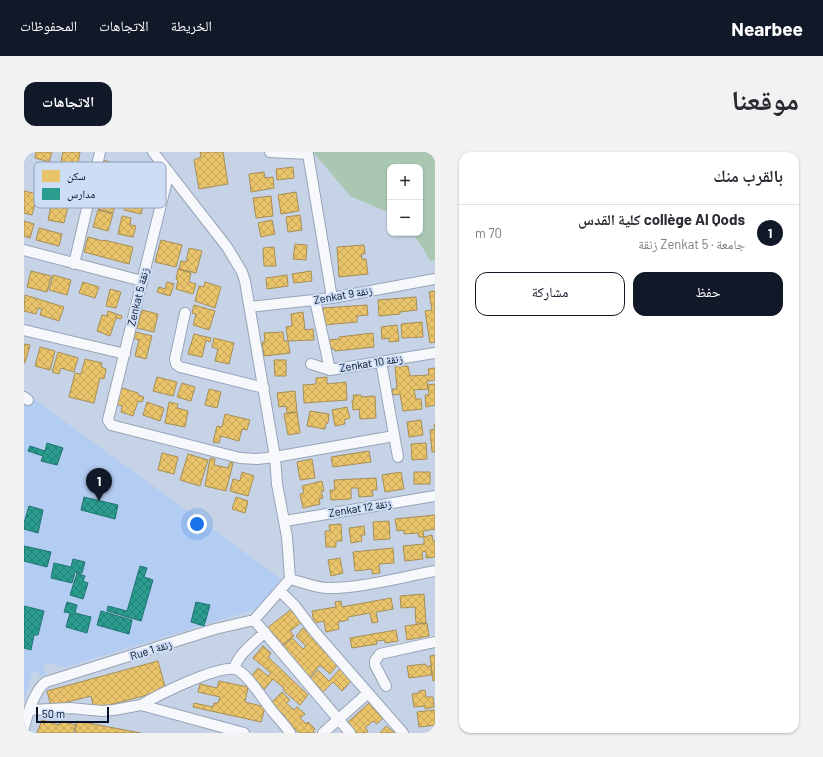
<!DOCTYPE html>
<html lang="ar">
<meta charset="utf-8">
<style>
:root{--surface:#fff;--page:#f2f2f3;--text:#2b2b33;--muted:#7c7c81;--line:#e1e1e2;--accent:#111827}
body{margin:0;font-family:Barlow,"Noto Naskh Arabic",sans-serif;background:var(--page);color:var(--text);direction:rtl}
.controls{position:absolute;right:12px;top:12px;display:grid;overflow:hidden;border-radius:8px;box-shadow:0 1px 3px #0004}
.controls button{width:36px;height:36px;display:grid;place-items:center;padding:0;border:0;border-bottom:1px solid var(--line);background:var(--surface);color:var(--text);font:20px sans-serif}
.scale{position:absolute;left:12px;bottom:10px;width:73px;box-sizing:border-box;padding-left:4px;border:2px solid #051126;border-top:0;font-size:11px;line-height:14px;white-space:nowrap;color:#051126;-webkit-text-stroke:3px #cdddf5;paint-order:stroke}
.you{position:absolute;left:173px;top:372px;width:14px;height:14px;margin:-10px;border:3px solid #fff;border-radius:50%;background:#1a73e8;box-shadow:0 0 0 6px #1a73e833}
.badge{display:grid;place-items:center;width:26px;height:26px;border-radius:50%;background:var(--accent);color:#fff;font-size:13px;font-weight:700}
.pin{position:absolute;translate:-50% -33px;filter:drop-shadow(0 1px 2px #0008)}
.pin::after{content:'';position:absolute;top:21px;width:14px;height:12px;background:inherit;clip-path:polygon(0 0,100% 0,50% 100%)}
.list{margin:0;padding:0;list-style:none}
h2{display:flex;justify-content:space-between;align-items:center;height:52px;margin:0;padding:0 16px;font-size:17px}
h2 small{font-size:13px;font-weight:400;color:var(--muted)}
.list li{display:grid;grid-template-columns:26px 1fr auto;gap:12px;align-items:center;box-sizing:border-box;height:56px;padding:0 16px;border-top:1px solid var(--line)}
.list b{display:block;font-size:15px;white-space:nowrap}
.list p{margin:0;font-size:13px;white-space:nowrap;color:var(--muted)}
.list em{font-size:13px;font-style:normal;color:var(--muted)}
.actions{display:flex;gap:8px;padding:12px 16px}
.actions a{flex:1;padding:9px 0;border:1px solid var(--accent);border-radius:12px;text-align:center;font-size:14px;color:var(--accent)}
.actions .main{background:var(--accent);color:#fff}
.map{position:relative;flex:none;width:411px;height:581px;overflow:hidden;direction:ltr;border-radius:12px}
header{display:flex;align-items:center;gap:24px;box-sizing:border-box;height:56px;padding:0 20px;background:var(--accent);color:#fff}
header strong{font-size:19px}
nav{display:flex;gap:22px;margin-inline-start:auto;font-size:14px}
.intro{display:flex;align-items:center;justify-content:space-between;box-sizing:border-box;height:96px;padding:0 24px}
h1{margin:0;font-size:28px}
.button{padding:10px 18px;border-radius:12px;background:var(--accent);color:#fff;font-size:14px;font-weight:700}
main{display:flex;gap:24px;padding:0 24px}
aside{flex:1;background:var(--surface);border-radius:12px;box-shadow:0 1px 3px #0004}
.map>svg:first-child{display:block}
.built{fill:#b3ccf1}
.green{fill:#a9c7b2}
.homes{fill:url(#homes-cross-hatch);stroke:#a58e56}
.schools{fill:url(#schools-cross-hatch);stroke:#1f7370}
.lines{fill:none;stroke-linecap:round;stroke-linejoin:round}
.minor-casing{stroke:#97a4b7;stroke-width:12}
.minor{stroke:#f6f8fb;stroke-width:10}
.labels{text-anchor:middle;stroke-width:4;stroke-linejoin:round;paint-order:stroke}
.street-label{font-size:11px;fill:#051126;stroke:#cdddf5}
.key{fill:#cdddf5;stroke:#91a0b7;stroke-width:1}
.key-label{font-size:11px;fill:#051126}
</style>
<header>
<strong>Nearbee</strong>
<nav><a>الخريطة</a><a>الاتجاهات</a><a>المحفوظات</a></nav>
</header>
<div class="intro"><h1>موقعنا</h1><a class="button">الاتجاهات</a></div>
<main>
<aside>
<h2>بالقرب منك<small></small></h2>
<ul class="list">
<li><span class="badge">1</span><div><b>collège Al Qods كلية القدس</b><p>جامعة · Zenkat 5 زنقة</p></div><em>70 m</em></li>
</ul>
<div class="actions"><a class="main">حفظ</a><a>مشاركة</a></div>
</aside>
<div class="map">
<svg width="411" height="581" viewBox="0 0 411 581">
<defs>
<pattern id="homes-cross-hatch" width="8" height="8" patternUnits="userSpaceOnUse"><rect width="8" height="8" fill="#e9c46a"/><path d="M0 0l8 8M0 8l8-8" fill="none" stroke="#c6a75c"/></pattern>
<pattern id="schools-cross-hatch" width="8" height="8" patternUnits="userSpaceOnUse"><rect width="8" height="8" fill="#2a9d8f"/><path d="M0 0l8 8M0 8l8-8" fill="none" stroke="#227f75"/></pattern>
</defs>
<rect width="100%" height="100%" fill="#c6d3e7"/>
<path class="built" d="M0 240 257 427 233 457 41 515 23 511 19 517 23 522 16 525 13 519 8 521 0 550Z"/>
<path class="green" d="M289 0H411V108L406 109 399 96 391 85 400 81 396 73V15H366V61L326 44Z"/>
<path class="homes" d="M12 0H28L25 10 11 6Z
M39 0H56L53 17 36 14Z
M176 0H199L204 32 175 37 170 8 177 5Z
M79 8 96 13 93 24 103 27 101 37 73 30Z
M269 15 270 26 253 28 252 17Z
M240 20 241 26 249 25 250 36 227 40 225 22Z
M37 26 50 29 40 71 24 68 28 50 22 49 24 40 33 42Z
M0 39 17 43 15 52 11 51 8 63 0 61Z
M79 39 94 43 89 61 74 57Z
M272 40 275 59 257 62 254 43Z
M247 44 249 64 232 66 229 46Z
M104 45 120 49 117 62 100 58Z
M74 58 89 62 84 79 69 75Z
M276 63 278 78 264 80 262 65Z
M98 64 107 66 106 73 112 74 109 85 94 82Z
M248 68 251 82 237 85 234 71Z
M0 69 10 72 6 86 0 84Z
M15 76 38 82 35 94 12 88Z
M64 85 79 89 80 88 109 95 105 112 60 100Z
M137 88 158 93 152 115 131 110Z
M271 92 283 93 282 108 269 107Z
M340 93 341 102H337L338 107H342L344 122 315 125 313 95Z
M250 95 252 114H240L239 96Z
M165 96 178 99 172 121 155 117 157 109 162 110Z
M154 117 167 121 165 130 172 132 169 142 152 137 154 128 152 127Z
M7 119 27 124 23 140 3 135Z
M287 119 288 129 270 131 268 122Z
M29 123 47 128 43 143 25 138Z
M263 123 264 134 243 137 242 126Z
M59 130 75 135 71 146 55 141Z
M143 130 150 132 146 144 133 140 135 135 141 137Z
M181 130 197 135 191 156 171 149 175 134 180 135Z
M86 137 97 140 92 156 82 154Z
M411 139V190L406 191 401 159 408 158 405 140Z
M1 143 40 155 35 169 16 163 18 157 14 156 12 162 0 159Z
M392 145 393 158 376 160V162L355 164 354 148Z
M170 153 191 159 185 178 169 173 172 162 168 161Z
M343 153 344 163 333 164V170L300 173 299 156Z
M118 158 134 162 130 180 113 176Z
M84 159 98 164 97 167 92 166 86 184 73 179 78 163 83 164Z
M279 160 281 178 289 177 290 188 264 189 262 175 268 174 267 162Z
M398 170 399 185 378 186 377 172Z
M373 173 375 189 365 190V186L358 187 357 175Z
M111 180 128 184 122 207 111 204 115 188 109 186Z
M259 180 260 189H264L266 201 240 204 238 190H241L240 181Z
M349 181 350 195 311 199V197H305L304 188 315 187V185Z
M170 182 187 186 186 190 182 188 178 205 164 202Z
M190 186 210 191 205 212 191 209 194 197 188 195Z
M0 192 6 193 1 211H0Z
M16 195 31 199 26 218 11 214Z
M34 200 54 206 50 220 37 216 35 222 28 220Z
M61 207 78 211 77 215 82 217 80 227 76 226 70 251 45 245 51 221 57 222Z
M250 208H262V224H251Z
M384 214 386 224 405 223 404 217 411 216V228L403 229 404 237 390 238 392 247H397L398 257 379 259 376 242 369 243 368 237H373L371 215Z
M133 225 153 230 149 244 129 239Z
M303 225V232L322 230 323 248 280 251 279 233 292 232V226Z
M158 231 171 235 167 249 153 245Z
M411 232V253L402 255 401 243H405L404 233Z
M95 235 114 241V243L120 245 118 250 114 249 109 264 97 260 98 254 90 251Z
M185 237 197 240 193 256 181 253Z
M271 239 273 260 263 261 262 254 255 255 253 241Z
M329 243H337V245L351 244 352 266 336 267 335 257 329 258 328 248H330Z
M123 250 140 256 136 269 119 263Z
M145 250 154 252 153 256 164 259 161 275 141 271Z
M323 255 326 266 320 268 321 272 311 274 308 258Z
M286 259 305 262 304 271H302L301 277 283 274Z
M273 260 276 281 264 283 260 262Z
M201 262 226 268 223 278 218 277 215 289 197 284 195 291 189 290 193 274 198 275Z
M397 268 399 283 385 285 383 270Z
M410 272H411V300H408L406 278 411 277Z
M402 291 403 307 388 308 387 292Z
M345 299 347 310 309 315 307 305Z
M138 301 154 305 150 322 134 318Z
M164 302 184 308 176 334 156 328Z
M186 306 191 307 190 313 204 316 206 310 209 311 202 339 181 334Z
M288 307 291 326 276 328 273 310Z
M218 320 230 324 224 344 206 339 209 327 216 329Z
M377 320 380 337 361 340 358 323Z
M390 320H406V332H390Z
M352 326 353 338H348L349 344 335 345 334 336H327V347L307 348 306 338H311L310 328Z
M298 329 300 339H297L299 346 295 347 296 352 279 356 276 342 280 341 278 334Z
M212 345 224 349 221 361 208 357Z
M411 363V377L399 379 400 385H395L394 381 380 382V378L373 379 371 367Z
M365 369 366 387 350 388 349 370Z
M317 372 318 389H312V395H302L301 379H306L305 373Z
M340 374 341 383H337L338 389 327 391 325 376Z
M408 383 409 389H411V405L402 406V399L398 400 399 407 381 409 379 394 400 392V385Z
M369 396 370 411 355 412 356 421 348 422V417L331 419 329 400Z
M316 406 319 421 307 424 304 408Z
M400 442 402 471H392L391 455 377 456 376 444Z
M367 446 369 457 352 460 354 470 348 471 346 461 324 465V468L314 470 315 477 302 480 300 469 290 471 288 459 312 455 311 450 317 449 318 455Z
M268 457 278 470 266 479 270 484 257 494 243 476Z
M403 471 405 484 383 488 381 474Z
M279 476 305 499 302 501 314 512 306 522 296 513 286 525 257 496 268 486 279 497 282 494 272 484Z
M372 478 374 489 361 491V488L352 489 353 492 328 496 326 486Z
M239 494 247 501 244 505 284 543 276 553 259 538 260 536 249 527 239 539 225 527 234 516 244 524 247 521 229 506Z
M411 503V528L409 529 406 504Z
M134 509 142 538 70 557 67 544 27 554 23 539Z
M401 512 402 514H407L408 523 385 526 383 514Z
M316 517 328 528 318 539 309 530 298 541 285 528 294 518 305 529Z
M195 529 224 535 221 550 241 555 237 570 169 555 170 551 189 555 190 551H194L196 545 174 540 176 532 193 536Z
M401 538 402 545H409L410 555 401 557V554L390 555 388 542 395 541V539Z
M258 540 266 548 262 551 270 558 273 555 281 562 276 566 282 572 284 570 291 577 289 579 291 581H275L260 567 262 565 247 551Z
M345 551 359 566 353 572 349 569 341 576 344 579 342 581H332L323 571Z
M411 558V573L395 575 393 560Z
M18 568 35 573 37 569 52 573 49 581H13Z
M53 569 117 581H51Z
M362 574 371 581H356Z"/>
<path class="schools" d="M23 291 39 296 33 313 17 309 19 304 4 299 6 294 21 299Z
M60 345 94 353 91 367 57 358Z
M5 354 19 358 14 381 0 377V371Z
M0 394 27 400 23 415 0 409Z
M49 407 61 410 58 421 51 420 48 431 27 426 30 411 47 415Z
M116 414 123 416 120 425 129 428 117 469 83 459 84 454 103 459Z
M53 421 61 424 59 429 64 431 59 447 46 443Z
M43 450 53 453 51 461 67 465 63 481 42 475 46 461 40 460Z
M172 450 186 453 180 474 167 470Z
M0 454 20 459 14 483H10L7 498 0 496Z
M77 459 108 468 105 482 73 473Z"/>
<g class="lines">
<g class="minor-casing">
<path id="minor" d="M129 0 203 95 218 120 221 129 251 305 253 332 263 385 266 427
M246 0 284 2 308 146
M145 20 84 268 87 273 216 306 233 307 251 305 370 284
M0 98 118 129
M50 112 76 0
M291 148 306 218
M226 155 308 146 411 127
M161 161 151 207 152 212 156 215 240 236
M0 178 101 202
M357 210 374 305
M287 212 306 218 411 201
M0 245 4 248
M261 369 411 344
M266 427C277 430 290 435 302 436 334 437 378 425 411 419
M256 439 271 454 290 479 379 581
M230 468 326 581
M210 517C214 502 230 491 241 480
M362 534 351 513V509L356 502 411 490
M117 553C134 543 192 514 211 517 222 519 241 550 249 560 255 567 261 573 266 581
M6 558 46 556 78 559 90 558 117 553 220 581
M0 576C3 563 11 537 22 530L191 477 230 468 266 427
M299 581 344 541"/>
</g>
<use href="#minor" class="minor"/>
</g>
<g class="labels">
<g class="street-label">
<text transform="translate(319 143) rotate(-10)" y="4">Zenkat 9 زنقة</text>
<text transform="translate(114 145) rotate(-76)" y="4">Zenkat 5 زنقة</text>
<text transform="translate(347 211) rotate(-9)" y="4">Zenkat 10 زنقة</text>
<text transform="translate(336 356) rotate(-9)" y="4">Zenkat 12 زنقة</text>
<text transform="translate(127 498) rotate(-17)" y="4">Rue 1 زنقة</text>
</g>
</g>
<rect x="10" y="10" width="132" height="46" rx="6" class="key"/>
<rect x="18" y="18" width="18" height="12" fill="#e9c46a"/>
<rect x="18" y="36" width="18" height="12" fill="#2a9d8f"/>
<g class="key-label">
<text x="43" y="28">سكن</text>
<text x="43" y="46">مدارس</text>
</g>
</svg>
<div class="controls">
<button>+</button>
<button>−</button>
</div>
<div class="scale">50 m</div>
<div class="you"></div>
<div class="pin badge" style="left:75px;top:349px">1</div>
</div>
</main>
